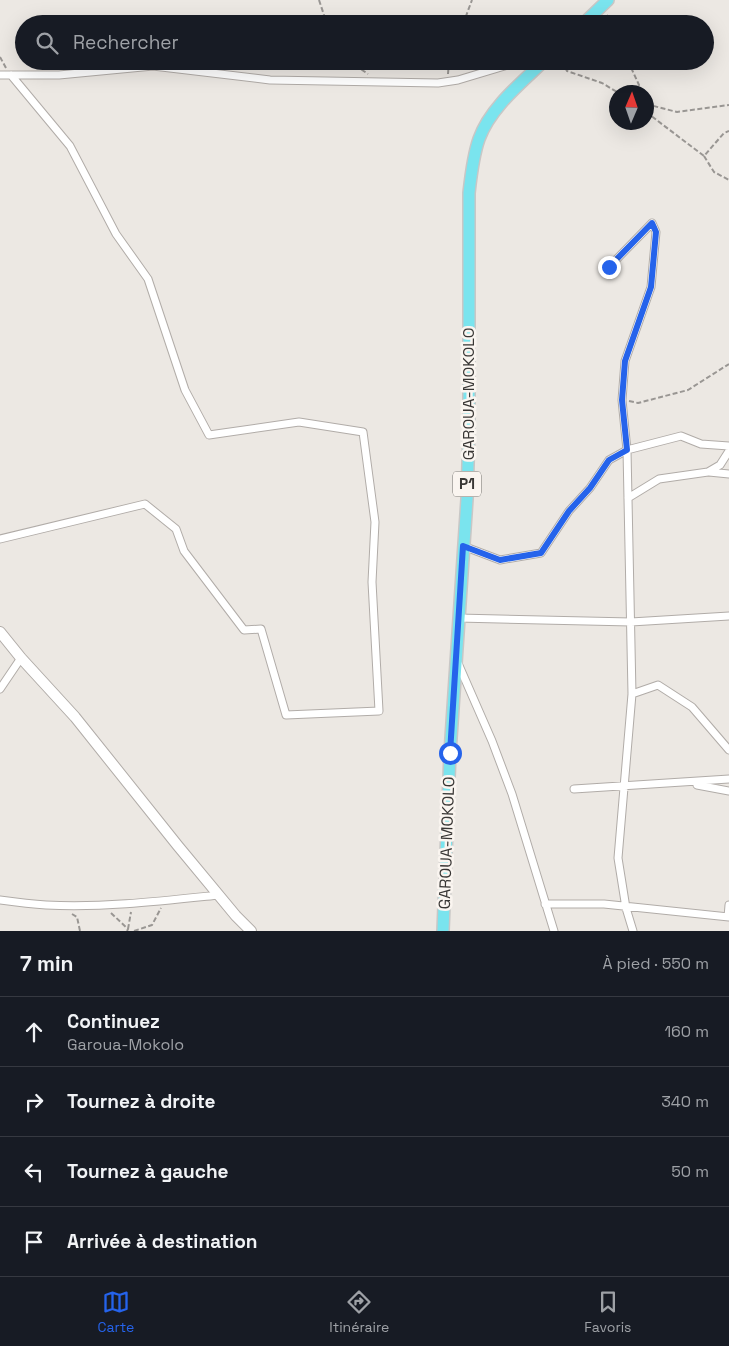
<!DOCTYPE html>
<html lang="fr">
<meta charset="utf-8">
<style>
:root{--surface:#171b24;--page:#20242c;--text:#f1f3f6;--muted:#9ea1a6;--line:#363941;--accent:#2563eb}
body{margin:0;font-family:"Space Grotesk",sans-serif;background:var(--page);color:var(--text)}
.compass{position:absolute;left:609px;top:85px;width:45px;height:45px;border-radius:50%;background:var(--surface);box-shadow:0 5px 20px #0002;rotate:2deg}
.stop{position:absolute;width:15px;height:15px;margin:-11px;border:4px solid #2563eb;border-radius:50%;background:#fff}
.stop.end{background:#2563eb;border-color:#fff;box-shadow:0 1px 5px #0008}
.list{margin:0;padding:0;list-style:none}
h2{display:flex;justify-content:space-between;align-items:center;height:65px;margin:0;padding:0 20px;font-size:21px}
h2 small{font-size:16px;font-weight:400;color:var(--muted)}
.list li{display:grid;grid-template-columns:32px 1fr auto;gap:15px;align-items:center;box-sizing:border-box;height:70px;padding:0 20px;border-top:1px solid var(--line)}
.list b{display:block;font-size:19px;white-space:nowrap}
.list p{margin:0;font-size:16px;white-space:nowrap;color:var(--muted)}
.list em{font-size:16px;font-style:normal;color:var(--muted)}
.icon{flex:none;width:28px;height:28px;fill:none;stroke:currentColor;stroke-width:2;stroke-linecap:round;stroke-linejoin:round}
.map{position:relative;flex:none;width:729px;height:931px;overflow:hidden}
.search{position:absolute;background:var(--surface);box-shadow:0 5px 20px #0002;left:15px;right:15px;top:15px;height:55px;display:flex;align-items:center;gap:12px;box-sizing:border-box;padding:0 18px;border-radius:28px;color:var(--muted);font-size:19px}
.sheet{height:345px;background:var(--surface)}
nav{display:flex;justify-content:space-around;align-items:center;box-sizing:border-box;height:70px;border-top:1px solid var(--line);background:var(--surface);font-size:14px;color:var(--muted)}
nav a{display:grid;justify-items:center;gap:2px}
nav .on{color:var(--accent)}
.map>svg:first-child{display:block}
.lines{fill:none;stroke-linecap:round;stroke-linejoin:round}
.street-casing{stroke:#b1aca8;stroke-width:9}
.secondary-casing{stroke:#b1aca8;stroke-width:12}
.primary-casing{stroke:#c8c7c6;stroke-width:14}
.path{stroke:#999693;stroke-width:2;stroke-dasharray:5 2.5;stroke-linecap:butt}
.street{stroke:#fff;stroke-width:7}
.secondary{stroke:#fff;stroke-width:10}
.primary{stroke:#7ae4ee;stroke-width:11}
.route{stroke:#2563eb;stroke-width:6}
.labels{text-anchor:middle;stroke-width:5;stroke-linejoin:round;paint-order:stroke}
.shield{fill:#faf5f0;stroke:#73706d;stroke-width:1}
.shield-label{font-size:15px;font-weight:bold;fill:#393735}
.street-label{font-size:16px;fill:#393735;stroke:#faf5f0}
</style>
<div class="map">
<svg width="729" height="931" viewBox="0 0 729 931">
<rect width="100%" height="100%" fill="#ece8e3"/>
<g class="lines">
<g class="street-casing">
<path id="street" d="M0 75H59L153 66 270 80 438 83 458 80 521 61
M609 267 652 223 656 232 651 287 625 361 622 400 627 450 632 694 618 858 626 908 633 931
M709 472 729 474
M628 498 659 479 708 472 720 465 729 451
M0 539 145 504 176 529 184 551 244 630 261 629 286 715 379 711 372 582 375 522 363 432 299 422 209 435 185 390 148 279 116 234 70 146 11 75
M463 546 500 560 541 553 569 511 590 488 609 460 627 450 681 436 701 444 729 446
M458 618 631 622 729 616
M457 661 492 741 512 794 554 931
M0 689 21 658
M632 694 658 685 692 707 729 750
M697 785 729 791
M574 789 729 779
M0 900C15 902 31 904 46 905 103 908 162 901 219 895
M545 904H604L729 917
M728 917 729 905"/>
</g>
<g class="secondary-casing">
<path id="secondary" d="M0 632 21 658 75 717 178 846 236 916 251 931"/>
</g>
<g class="primary-casing">
<path id="primary" d="M583 24 608 0
M443 931 450 753 467 499 469 428V193C471 175 473 156 479 139 490 108 521 83 544 61"/>
</g>
<path class="path" d="M319 0 327 24
M607 15 611 24
M463 24 472 0
M0 57 6 68
M349 61 368 74
M562 61 567 71 602 83 617 92
M628 61 639 85 634 92
M448 74 449 61
M646 104 677 112 729 105
M646 112 704 156 724 133 729 131
M704 156 714 172 729 180
M629 401 638 403 688 390 729 364
M111 913 128 929 127 931
M72 914 77 917 80 931
M128 929 131 912
M134 931 152 925 161 908"/>
<use href="#street" class="street"/>
<use href="#secondary" class="secondary"/>
<use href="#primary" class="primary"/>
</g>
<g class="lines">
<path class="route" d="M450 753 463 546 500 560 541 553 569 511 590 488 609 460 627 450 622 400 625 361 651 287 656 232 652 223 609 267"/>
</g>
<g class="labels">
<rect class="shield" x="453" y="471.5" width="28" height="25" rx="4"/>
<g class="shield-label">
<text x="467" y="489">P1</text>
</g>
<g class="street-label">
<text transform="translate(468 394) rotate(-90)" y="6">GAROUA-MOKOLO</text>
<text transform="translate(446 843) rotate(-88)" y="6">GAROUA-MOKOLO</text>
</g>
</g>
</svg>
<svg class="compass" viewBox="-18 -18 36 36"><path d="M0-13l5 13h-10z" fill="#e53935"/><path d="M0 13l5-13h-10z" fill="#9ea1a6"/></svg>
<div class="stop" style="left:450px;top:753px"></div>
<div class="stop end" style="left:609px;top:267px"></div>
<div class="search"><svg class="icon" aria-label="search" viewBox="0 0 24 24"><circle cx="10" cy="10" r="6"/><path d="M15 15l6 6"/></svg>Rechercher</div>
</div>
<section class="sheet">
<h2>7 min<small>À pied · 550 m</small></h2>
<ul class="list">
<li><svg class="icon" aria-label="ahead" viewBox="0 0 24 24"><path d="M12 20V5M6 11l6-6 6 6"/></svg><div><b>Continuez</b><p>Garoua-Mokolo</p></div><em>160 m</em></li>
<li><svg class="icon" aria-label="right" viewBox="0 0 24 24"><path d="M7 20v-9h11M14 6l5 5-5 5"/></svg><div><b>Tournez à droite</b></div><em>340 m</em></li>
<li><svg class="icon" aria-label="left" viewBox="0 0 24 24"><path d="M17 20v-9H6M10 6l-5 5 5 5"/></svg><div><b>Tournez à gauche</b></div><em>50 m</em></li>
<li><svg class="icon" aria-label="arrive" viewBox="0 0 24 24"><path d="M6 21V4h12l-3 4 3 4H6"/></svg><div><b>Arrivée à destination</b></div></li>
</ul>
</section>
<nav>
<a class="on"><svg class="icon" aria-label="map" viewBox="0 0 24 24"><path d="M3 6l6-2 6 2 6-2v14l-6 2-6-2-6 2zM9 4v14M15 6v14"/></svg>Carte</a>
<a><svg class="icon" aria-label="directions" viewBox="0 0 24 24"><path d="M12 3l9 9-9 9-9-9zM9 14v-3h6M13 9l2 2-2 2"/></svg>Itinéraire</a>
<a><svg class="icon" aria-label="saved" viewBox="0 0 24 24"><path d="M7 4h10v16l-5-4-5 4z"/></svg>Favoris</a>
</nav>
